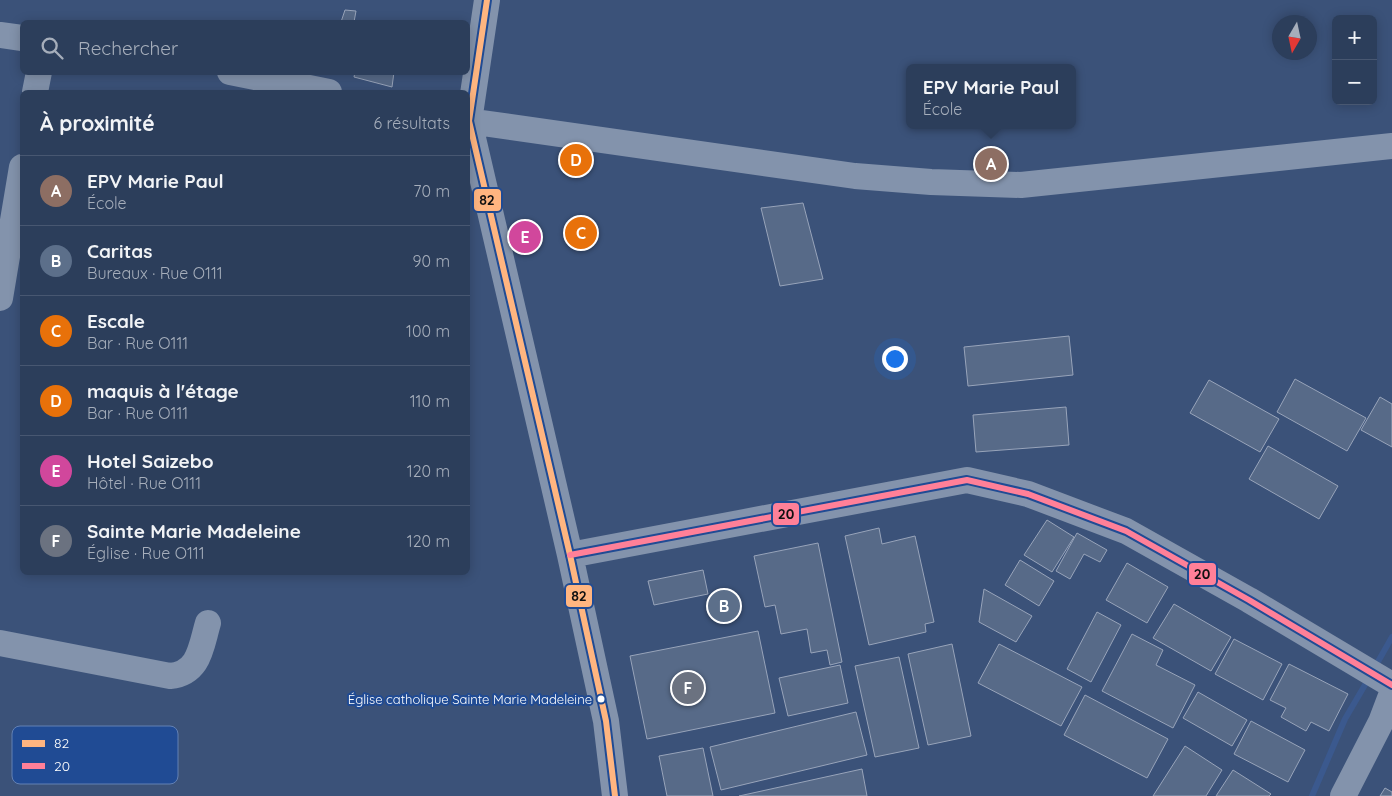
<!DOCTYPE html>
<html lang="fr">
<meta charset="utf-8">
<style>
:root{--surface:#2c3e5b;--page:#344561;--text:#f1f3f6;--muted:#a6aebb;--line:#485771;--accent:#d6ab8b}
body{margin:0;font-family:Quicksand,sans-serif;background:var(--page);color:var(--text)}
.controls{position:absolute;right:15px;top:15px;display:grid;overflow:hidden;border-radius:8px;box-shadow:0 2px 12px #0003}
.controls button{width:45px;height:45px;display:grid;place-items:center;padding:0;border:0;border-bottom:1px solid var(--line);background:var(--surface);color:var(--text);font:25px sans-serif}
.compass{position:absolute;left:1272px;top:15px;width:45px;height:45px;border-radius:50%;background:var(--surface);box-shadow:0 2px 12px #0003;rotate:189deg}
.you{position:absolute;left:894px;top:358px;width:18px;height:18px;margin:-12px;border:4px solid #fff;border-radius:50%;background:#1a73e8;box-shadow:0 0 0 8px #1a73e833}
.badge{display:grid;place-items:center;width:32px;height:32px;border-radius:50%;background:var(--accent);color:#fff;font-size:16px;font-weight:700}
.pin{position:absolute;translate:-50% -50%;border:2px solid #fff;box-shadow:0 1px 5px #0006}
.popup{position:absolute;left:906px;top:64px;width:170px;height:65px;box-sizing:border-box;display:grid;place-content:center;border-radius:8px;background:var(--surface);filter:drop-shadow(0 1px 4px #0005);font-size:16px;white-space:nowrap;color:var(--muted)}
.popup b{font-size:19px;color:var(--text)}
.popup::after{content:'';position:absolute;left:50%;top:100%;margin-left:-10px;border:10px solid transparent;border-top-color:var(--surface)}
.list{margin:0;padding:0;list-style:none}
h2{display:flex;justify-content:space-between;align-items:center;height:65px;margin:0;padding:0 20px;font-size:21px}
h2 small{font-size:16px;font-weight:400;color:var(--muted)}
.list li{display:grid;grid-template-columns:32px 1fr auto;gap:15px;align-items:center;box-sizing:border-box;height:70px;padding:0 20px;border-top:1px solid var(--line)}
.list b{display:block;font-size:19px;white-space:nowrap}
.list p{margin:0;font-size:16px;white-space:nowrap;color:var(--muted)}
.list em{font-size:16px;font-style:normal;color:var(--muted)}
.icon{flex:none;width:28px;height:28px;fill:none;stroke:currentColor;stroke-width:2;stroke-linecap:round;stroke-linejoin:round}
.map{position:relative;flex:none;width:1392px;height:796px;overflow:hidden}
.search{position:absolute;background:var(--surface);box-shadow:0 2px 12px #0003;left:20px;top:20px;width:450px;height:55px;display:flex;align-items:center;gap:12px;box-sizing:border-box;padding:0 18px;border-radius:8px;color:var(--muted);font-size:19px}
.panel{position:absolute;background:var(--surface);box-shadow:0 2px 12px #0003;left:20px;top:90px;width:450px;height:485px;border-radius:8px}
.map>svg:first-child{display:block}
.lines{fill:none;stroke-linecap:round;stroke-linejoin:round}
.stream{stroke:#3b598e;stroke-width:6}
.building{fill:#576a88;stroke:#98a4ba}
.minor{stroke:#8393ac;stroke-width:26}
.bus-1-casing{stroke:#204b94;stroke-width:10}
.bus-2-casing{stroke:#204b94;stroke-width:10}
.bus-1{stroke:#ffb580;stroke-width:6}
.bus-2{stroke:#ff8098;stroke-width:6}
.bus-dot{fill:#fff;stroke:#204b94;stroke-width:2}
.labels{text-anchor:middle;stroke-width:4;stroke-linejoin:round;paint-order:stroke}
.bus-label{font-size:13px;fill:#fff;stroke:#204b94;text-anchor:end}
.key{fill:#204b94;stroke:#6381b4;stroke-width:1}
.key-label{font-size:14px;fill:#fff}
.line-badge{stroke:#204b94;stroke-width:2}
.pale-badge-label{font-size:14px;text-anchor:middle;font-weight:bold;fill:#111}
</style>
<div class="map">
<svg width="1392" height="796" viewBox="0 0 1392 796">
<rect width="100%" height="100%" fill="#3b5279"/>
<g class="lines">
<path class="stream" d="M1375 667 1392 637
M1312 796 1345 719 1369 678"/>
</g>
<path class="building" d="M345 10 356 11 354 22H341Z
M355 72H394L392 87 354 77Z
M803 203 823 279 780 286 761 208Z
M1069 336 1073 375 968 386 964 347Z
M1295 379 1366 418 1347 451 1277 412Z
M1209 380 1279 419 1260 452 1190 413Z
M1380 397 1392 404V447L1361 430Z
M1066 407 1069 445 976 452 973 415Z
M1268 446 1338 486 1319 519 1249 479Z
M1047 520 1074 537 1052 572 1024 555Z
M879 528 882 544 915 536 934 622 925 624 926 632 869 645 845 536Z
M1077 533 1107 550 1100 562 1084 554 1070 579 1056 571Z
M818 543 842 662 830 665 827 650 811 653 807 629 781 634 775 605 765 607 754 556Z
M1020 560 1054 581 1039 606 1005 585Z
M1127 563 1168 587 1147 623 1106 600Z
M703 570 708 594 654 605 648 581Z
M984 589 1032 616 1016 642 979 622Z
M1174 604 1231 637 1211 671 1153 638Z
M1097 612 1121 625 1091 682 1067 669Z
M758 631 775 713 647 739 630 656Z
M1132 634 1163 650 1156 665 1195 685 1173 728 1102 691Z
M1234 639 1282 664 1263 700 1215 674Z
M952 644 971 736 928 745 908 654Z
M999 644 1082 687 1061 726 978 683Z
M899 657 919 748 875 757 855 666Z
M1289 664 1348 694 1329 731 1311 722 1306 731 1281 717 1286 708 1270 700Z
M840 665 848 703 788 716 779 678Z
M1198 692 1247 720 1232 746 1183 718Z
M1085 695 1168 739 1147 778 1064 735Z
M856 712 867 755 721 790 710 747Z
M1251 721 1305 750 1288 782 1234 754Z
M1185 746 1222 770 1206 796H1153Z
M703 748 713 796H667L659 756Z
M862 769 867 796H739Z
M1233 770 1271 794 1269 796H1216Z
M1385 788 1392 792V796H1380Z"/>
<g class="lines">
<path class="minor" d="M487 0 469 121 570 555 606 721 615 796
M0 35 22 38
M230 72 329 92
M35 92 39 72
M468 121 855 176 931 182 1021 185 1392 146
M0 298 22 167
M570 555 967 480 1028 494 1126 531 1249 600 1392 685
M0 643 170 676C200 673 201 646 208 623
M1343 796 1381 722 1392 693"/>
<g class="bus-1-casing">
<path id="bus-1" d="M487 0 469 121 570 555 606 721 615 796"/>
</g>
<g class="bus-2-casing">
<path id="bus-2" d="M570 555 967 480 1028 494 1126 531 1249 600 1392 685"/>
</g>
<use href="#bus-1" class="bus-1"/>
<use href="#bus-2" class="bus-2"/>
</g>
<circle class="bus-dot" cx="601" cy="699" r="4.5"/>
<g class="labels">
<g class="bus-label">
<text x="592" y="704">Église catholique Sainte Marie Madeleine</text>
</g>
</g>
<rect x="12" y="726" width="166" height="58" rx="8" class="key"/>
<rect x="22" y="740" width="23" height="7" fill="#ffb580"/>
<rect x="22" y="763" width="23" height="6" fill="#ff8098"/>
<g class="key-label">
<text x="54" y="748">82</text>
<text x="54" y="771">20</text>
</g>
<g class="line-badge">
<rect x="473" y="188" width="29" height="24" rx="5" fill="#ffb580"/>
<rect x="772" y="502" width="28" height="24" rx="5" fill="#ff8098"/>
<rect x="1188" y="562" width="29" height="24" rx="5" fill="#ff8098"/>
<rect x="565" y="584" width="28" height="24" rx="5" fill="#ffb580"/>
</g>
<g class="pale-badge-label">
<text x="487" y="205">82</text>
<text x="786" y="519">20</text>
<text x="1202" y="579">20</text>
<text x="579" y="601">82</text>
</g>
</svg>
<div class="controls">
<button>+</button>
<button>−</button>
</div>
<svg class="compass" viewBox="-18 -18 36 36"><path d="M0-13l5 13h-10z" fill="#e53935"/><path d="M0 13l5-13h-10z" fill="#a6aebb"/></svg>
<div class="you"></div>
<div class="pin badge" style="left:991px;top:164px;background:#8d6e63">A</div>
<div class="popup"><b>EPV Marie Paul</b>École</div>
<div class="pin badge" style="left:724px;top:606px;background:#5c6f8a">B</div>
<div class="pin badge" style="left:581px;top:233px;background:#e8710a">C</div>
<div class="pin badge" style="left:576px;top:160px;background:#e8710a">D</div>
<div class="pin badge" style="left:525px;top:237px;background:#d1479c">E</div>
<div class="pin badge" style="left:688px;top:688px;background:#6b7280">F</div>
<div class="search"><svg class="icon" aria-label="search" viewBox="0 0 24 24"><circle cx="10" cy="10" r="6"/><path d="M15 15l6 6"/></svg>Rechercher</div>
<section class="panel">
<h2>À proximité<small>6 résultats</small></h2>
<ul class="list">
<li><span class="badge" style="background:#8d6e63">A</span><div><b>EPV Marie Paul</b><p>École</p></div><em>70 m</em></li>
<li><span class="badge" style="background:#5c6f8a">B</span><div><b>Caritas</b><p>Bureaux · Rue O111</p></div><em>90 m</em></li>
<li><span class="badge" style="background:#e8710a">C</span><div><b>Escale</b><p>Bar · Rue O111</p></div><em>100 m</em></li>
<li><span class="badge" style="background:#e8710a">D</span><div><b>maquis à l'étage</b><p>Bar · Rue O111</p></div><em>110 m</em></li>
<li><span class="badge" style="background:#d1479c">E</span><div><b>Hotel Saizebo</b><p>Hôtel · Rue O111</p></div><em>120 m</em></li>
<li><span class="badge" style="background:#6b7280">F</span><div><b>Sainte Marie Madeleine</b><p>Église · Rue O111</p></div><em>120 m</em></li>
</ul>
</section>
</div>
